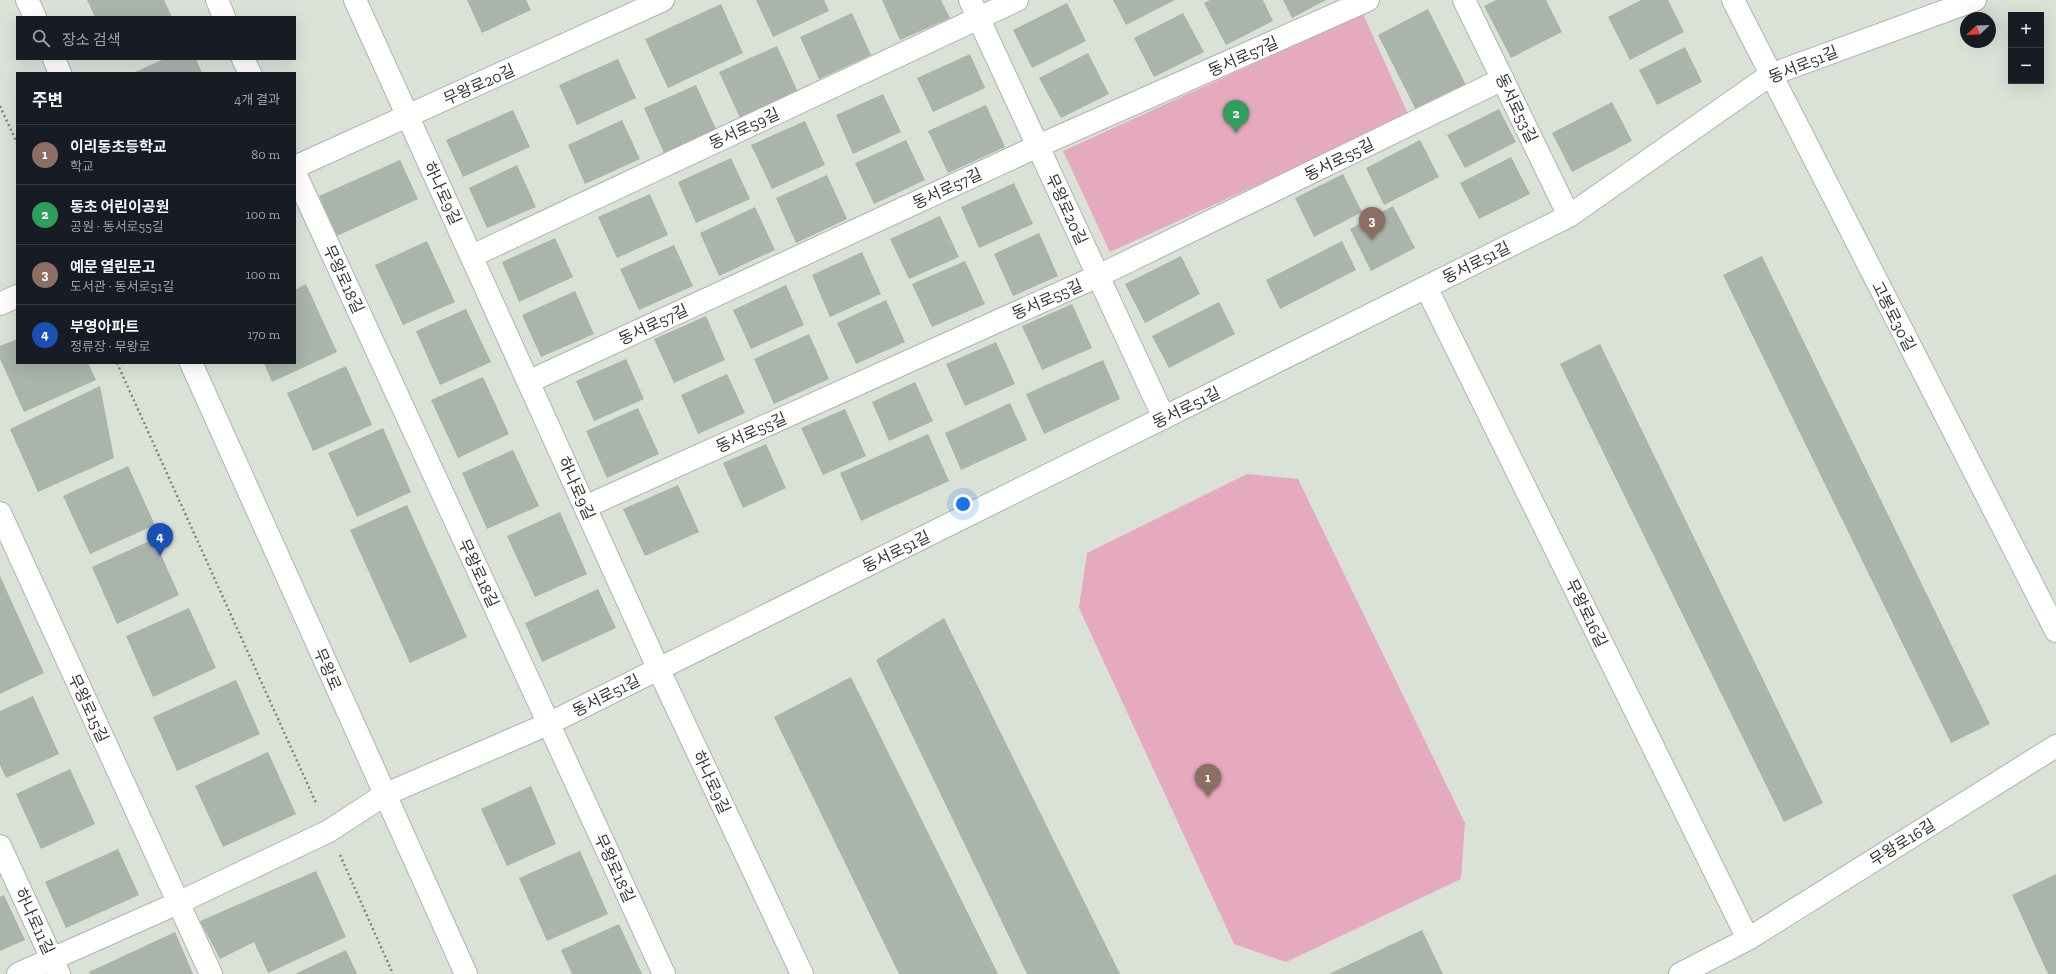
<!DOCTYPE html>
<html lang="ko">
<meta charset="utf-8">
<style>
:root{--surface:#171b24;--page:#20242c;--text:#f1f3f6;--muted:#9ea1a6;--line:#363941;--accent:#2563eb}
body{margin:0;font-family:"Zilla Slab","Noto Sans KR",serif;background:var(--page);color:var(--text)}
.controls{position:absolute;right:12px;top:12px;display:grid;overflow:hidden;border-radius:0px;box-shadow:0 4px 16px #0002}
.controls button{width:36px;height:36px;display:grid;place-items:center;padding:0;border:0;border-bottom:1px solid var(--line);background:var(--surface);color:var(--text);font:20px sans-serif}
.compass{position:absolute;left:1960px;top:12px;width:36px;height:36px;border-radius:50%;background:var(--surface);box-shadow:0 4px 16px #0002;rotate:247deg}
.you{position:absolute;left:963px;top:504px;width:14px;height:14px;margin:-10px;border:3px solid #fff;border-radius:50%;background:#1a73e8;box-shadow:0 0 0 6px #1a73e833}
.badge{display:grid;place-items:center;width:26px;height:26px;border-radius:50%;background:var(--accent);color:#fff;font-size:13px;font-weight:700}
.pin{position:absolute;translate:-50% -33px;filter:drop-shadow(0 1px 2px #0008)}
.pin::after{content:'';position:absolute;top:21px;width:14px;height:12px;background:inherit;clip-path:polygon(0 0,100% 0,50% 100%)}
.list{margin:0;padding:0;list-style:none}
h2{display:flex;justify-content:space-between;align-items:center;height:52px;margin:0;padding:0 16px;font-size:17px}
h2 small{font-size:13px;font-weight:400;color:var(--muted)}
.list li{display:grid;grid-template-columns:26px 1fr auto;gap:12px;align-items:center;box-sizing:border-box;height:60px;padding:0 16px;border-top:1px solid var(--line)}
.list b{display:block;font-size:15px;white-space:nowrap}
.list p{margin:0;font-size:13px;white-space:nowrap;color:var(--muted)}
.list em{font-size:13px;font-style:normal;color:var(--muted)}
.icon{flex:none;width:22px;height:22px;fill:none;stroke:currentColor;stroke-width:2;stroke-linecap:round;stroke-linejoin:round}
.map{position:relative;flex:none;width:2056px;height:974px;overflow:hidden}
.search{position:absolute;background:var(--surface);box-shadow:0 4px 16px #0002;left:16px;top:16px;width:280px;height:44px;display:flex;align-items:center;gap:10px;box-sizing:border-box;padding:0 14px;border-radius:0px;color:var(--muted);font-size:15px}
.panel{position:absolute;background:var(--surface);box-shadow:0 4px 16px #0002;left:16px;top:72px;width:280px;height:292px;border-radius:0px}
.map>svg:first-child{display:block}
.green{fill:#e6aabf}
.building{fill:#abb4aa}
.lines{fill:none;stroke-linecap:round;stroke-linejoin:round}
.minor-casing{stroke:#acb5ab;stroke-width:24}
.tertiary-casing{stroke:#acb5ab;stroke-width:24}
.path{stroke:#7f857e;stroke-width:2.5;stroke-dasharray:2 3;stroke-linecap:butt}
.minor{stroke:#fff;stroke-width:22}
.tertiary{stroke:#fff;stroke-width:22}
.labels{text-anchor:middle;stroke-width:3;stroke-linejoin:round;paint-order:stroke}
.street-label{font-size:16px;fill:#343733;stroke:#fff}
</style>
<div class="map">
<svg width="2056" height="974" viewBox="0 0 2056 974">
<rect width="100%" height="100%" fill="#dae2d8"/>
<path class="green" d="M1363 14 1409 116 1110 252 1063 151Z
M1247 474 1298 479 1465 823 1461 879 1286 962 1234 944 1079 608 1087 553Z"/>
<path class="building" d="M87 0H164L172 17H95Z
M467 0H526L531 10 482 33Z
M756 0H824L829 11 773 37Z
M882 0H941L950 18 900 40Z
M1113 0H1175L1126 25Z
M1210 0H1263L1273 21 1226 45 1204 3Z
M1283 0H1326L1292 18Z
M1496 0H1546L1562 32 1511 58 1484 6Z
M1641 0H1668L1684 32 1630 60 1608 17Z
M1067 3 1086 41 1032 68 1013 30Z
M721 4 743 53 668 88 645 39Z
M1428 9 1466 85 1416 110 1378 35Z
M852 13 871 55 819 79 800 37Z
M1183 13 1204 52 1154 77 1134 38Z
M777 46 798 92 740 118 719 72Z
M1685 47 1702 82 1657 105 1639 70Z
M1088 53 1109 94 1061 118 1039 78Z
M970 54 985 88 933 112 917 78Z
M164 59H196L202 73H133Z
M618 59 636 98 577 125 559 85Z
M696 85 716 129 664 153 644 108Z
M883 94 901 132 853 154 836 115Z
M1612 102 1632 141 1572 172 1552 133Z
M986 105 1005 147 948 173 928 131Z
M1499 109 1516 142 1465 168 1447 135Z
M513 110 530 147 463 177 446 140Z
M622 120 640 159 585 184 568 145Z
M805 121 825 165 772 189 751 145Z
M906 140 925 180 874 204 855 163Z
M1420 140 1439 177 1384 205 1366 168Z
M1511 157 1530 194 1479 219 1460 183Z
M731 158 750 199 696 223 678 182Z
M400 160 418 199 337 236 319 196Z
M517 165 536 207 487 228 469 188Z
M1343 174 1362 212 1314 237 1295 198Z
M827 175 847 219 796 243 776 198Z
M1014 183 1033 224 979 248 961 207Z
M650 194 668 235 617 258 598 217Z
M1393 206 1415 248 1371 271 1350 229Z
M755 207 775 250 719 276 700 233Z
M940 216 959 257 909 279 890 239Z
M1039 233 1058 276 1013 296 994 254Z
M555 238 573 277 519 302 502 262Z
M427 241 455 302 403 325 375 265Z
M1342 241 1356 270 1280 309 1266 280Z
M674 245 693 286 639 310 620 269Z
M862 252 881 294 830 317 812 275Z
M1181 256 1200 294 1145 323 1125 284Z
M1762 256 1990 724 1951 743 1723 275Z
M965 261 985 304 932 327 912 284Z
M306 284 337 352 272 382 264 363H295V290Z
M786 285 804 325 751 349 733 310Z
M575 291 594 334 541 357 522 315Z
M886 300 905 342 856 364 837 323Z
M1219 302 1235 334 1169 368 1152 336Z
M1072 304 1092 348 1042 370 1022 326Z
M466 309 491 362 440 385 416 331Z
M706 316 725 360 674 383 654 339Z
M809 334 829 379 774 404 754 359Z
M17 339V363H88L96 380 24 412 0 359V346Z
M996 342 1015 384 965 406 946 364Z
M1600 344 1823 803 1784 822 1560 364Z
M626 359 644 399 594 421 576 381Z
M1103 360 1120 399 1044 434 1026 394Z
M346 366 372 425 313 451 287 393Z
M727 374 745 413 698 434 681 395Z
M483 377 509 434 458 458 431 400Z
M915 382 933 421 889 441 872 402Z
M100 386 114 458 38 492 10 429Z
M1010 403 1027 440 961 470 945 433Z
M638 408 659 454 607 478 586 431Z
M845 409 866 456 823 475 801 428Z
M383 428 411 492 357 517 328 453Z
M928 434 949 481 861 521 840 473Z
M766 444 786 488 743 508 723 463Z
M513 450 539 506 487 529 462 473Z
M128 466 155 525 90 554 63 496Z
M678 485 699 532 645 556 623 509Z
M407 505 467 637 410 663 350 530Z
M560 512 587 574 535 597 507 536Z
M154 539 179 595 117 624 92 567Z
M0 576 44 673 0 694Z
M598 589 616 628 542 662 525 623Z
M189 608 216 668 153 697 126 636Z
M944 618 1120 974H1027L876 660Z
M851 677 998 974H899L774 717Z
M236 680 260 734 177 771 153 717Z
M33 696 59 754 6 778 0 765V711Z
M268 752 296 814 223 847 195 786Z
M70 769 95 824 41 849 16 794Z
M531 786 556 844 507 866 481 809Z
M118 849 139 895 66 928 45 882Z
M580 851 608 914 547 941 519 878Z
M316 871 346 937 268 973 254 942 220 959 200 921Z
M2056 874V974H2048L2012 895Z
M4 895 25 940 0 951V897Z
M619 924 642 974H572L561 950Z
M1422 930 1443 974H1329Z
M175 932 193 974H90L89 972Z
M346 950 357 974H295Z"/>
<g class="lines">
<g class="minor-casing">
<path id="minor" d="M217 0 224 17
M355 0 658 668 802 974
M970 0 1164 418
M1464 0 1569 216
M1733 0 2056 631
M243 59 250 73
M295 167 663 0
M295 173 664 974
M472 256 1017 0
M1426 287 1748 939
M0 304 17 296
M528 382 1038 146 1368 0
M585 507 1098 276 1503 79
M0 513 211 974
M0 846 59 974
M18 974 178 903 329 831 384 795 548 724 1569 216 1770 75 1975 0
M1680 974 1748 939 2056 746"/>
</g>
<g class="tertiary-casing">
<path id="tertiary" d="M27 0 35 17
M54 59 60 73
M191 363 466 974"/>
</g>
<path class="path" d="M0 106 17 143
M117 363 317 805
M340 855 393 974"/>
<use href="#minor" class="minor"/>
<use href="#tertiary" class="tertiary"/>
</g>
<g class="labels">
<g class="street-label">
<text transform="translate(1243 56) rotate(-24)" y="6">동서로57길</text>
<text transform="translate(1803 64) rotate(-22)" y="6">동서로51길</text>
<text transform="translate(479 84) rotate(-24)" y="6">무왕로20길</text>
<text transform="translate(1517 108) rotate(64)" y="6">동서로53길</text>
<text transform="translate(744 128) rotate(-25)" y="6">동서로59길</text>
<text transform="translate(1339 159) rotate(-26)" y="6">동서로55길</text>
<text transform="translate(947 188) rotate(-25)" y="6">동서로57길</text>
<text transform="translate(443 193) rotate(65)" y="6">하나로9길</text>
<text transform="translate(1067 209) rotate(65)" y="6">무왕로20길</text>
<text transform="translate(1476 262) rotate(-26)" y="6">동서로51길</text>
<text transform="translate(344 279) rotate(65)" y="6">무왕로18길</text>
<text transform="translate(1047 299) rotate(-24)" y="6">동서로55길</text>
<text transform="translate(1894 316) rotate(63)" y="6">고봉로30길</text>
<text transform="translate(653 324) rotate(-25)" y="6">동서로57길</text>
<text transform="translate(1186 407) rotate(-26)" y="6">동서로51길</text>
<text transform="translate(751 432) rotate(-24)" y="6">동서로55길</text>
<text transform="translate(577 488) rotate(66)" y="6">하나로9길</text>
<text transform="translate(896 551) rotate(-26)" y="6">동서로51길</text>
<text transform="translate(479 573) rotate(65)" y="6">무왕로18길</text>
<text transform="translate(1587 613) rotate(64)" y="6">무왕로16길</text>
<text transform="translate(328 669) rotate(66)" y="6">무왕로</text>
<text transform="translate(606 695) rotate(-27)" y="6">동서로51길</text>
<text transform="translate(89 708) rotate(65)" y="6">무왕로15길</text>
<text transform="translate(712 782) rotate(65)" y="6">하나로9길</text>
<text transform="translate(1902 842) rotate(-32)" y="6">무왕로16길</text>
<text transform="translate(615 868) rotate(65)" y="6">무왕로18길</text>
<text transform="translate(35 921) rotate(65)" y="6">하나로11길</text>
</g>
</g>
</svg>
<div class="controls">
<button>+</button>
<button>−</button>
</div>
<svg class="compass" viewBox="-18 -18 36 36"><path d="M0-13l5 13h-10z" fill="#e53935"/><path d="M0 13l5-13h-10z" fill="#9ea1a6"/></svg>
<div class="you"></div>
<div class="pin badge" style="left:1208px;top:797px;background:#8d6e63">1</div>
<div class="pin badge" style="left:1236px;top:133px;background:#2e9e5b">2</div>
<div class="pin badge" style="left:1372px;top:240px;background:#8d6e63">3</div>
<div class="pin badge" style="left:160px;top:556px;background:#1a4fb4">4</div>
<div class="search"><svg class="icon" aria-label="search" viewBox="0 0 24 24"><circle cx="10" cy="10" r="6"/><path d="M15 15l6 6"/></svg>장소 검색</div>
<section class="panel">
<h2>주변<small>4개 결과</small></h2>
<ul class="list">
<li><span class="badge" style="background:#8d6e63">1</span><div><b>이리동초등학교</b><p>학교</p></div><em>80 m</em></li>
<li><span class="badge" style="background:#2e9e5b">2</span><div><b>동초 어린이공원</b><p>공원 · 동서로55길</p></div><em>100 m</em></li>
<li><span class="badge" style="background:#8d6e63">3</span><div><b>예문 열린문고</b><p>도서관 · 동서로51길</p></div><em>100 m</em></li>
<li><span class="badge" style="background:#1a4fb4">4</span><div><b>부영아파트</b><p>정류장 · 무왕로</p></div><em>170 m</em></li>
</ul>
</section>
</div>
